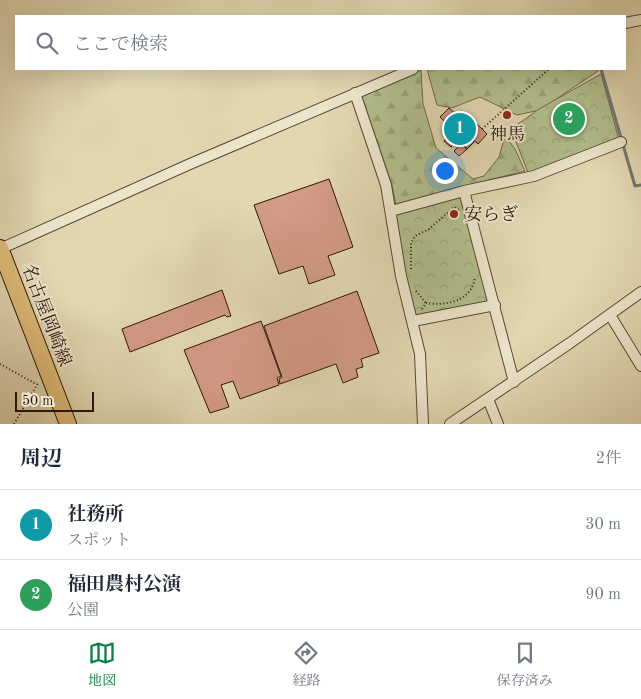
<!DOCTYPE html>
<html lang="ja">
<meta charset="utf-8">
<style>
:root{--surface:#fff;--page:#f2f2f3;--text:#1f2937;--muted:#747a83;--line:#e0e1e3;--accent:#0b8043}
body{margin:0;font-family:"Old Standard TT","Noto Serif JP",serif;background:var(--page);color:var(--text)}
.scale{position:absolute;left:15px;bottom:12px;width:79px;box-sizing:border-box;padding-left:5px;border:2px solid #2f1709;border-top:0;font-size:14px;line-height:18px;white-space:nowrap;color:#2f1709;-webkit-text-stroke:4px #ece5cc;paint-order:stroke}
.you{position:absolute;left:444px;top:170px;width:18px;height:18px;margin:-12px;border:4px solid #fff;border-radius:50%;background:#1a73e8;box-shadow:0 0 0 8px #1a73e833}
.badge{display:grid;place-items:center;width:32px;height:32px;border-radius:50%;background:var(--accent);color:#fff;font-size:16px;font-weight:700}
.pin{position:absolute;translate:-50% -50%;border:2px solid #fff;box-shadow:0 1px 5px #0006}
.list{margin:0;padding:0;list-style:none}
h2{display:flex;justify-content:space-between;align-items:center;height:65px;margin:0;padding:0 20px;font-size:21px}
h2 small{font-size:16px;font-weight:400;color:var(--muted)}
.list li{display:grid;grid-template-columns:32px 1fr auto;gap:15px;align-items:center;box-sizing:border-box;height:70px;padding:0 20px;border-top:1px solid var(--line)}
.list b{display:block;font-size:19px;white-space:nowrap}
.list p{margin:0;font-size:16px;white-space:nowrap;color:var(--muted)}
.list em{font-size:16px;font-style:normal;color:var(--muted)}
.icon{flex:none;width:28px;height:28px;fill:none;stroke:currentColor;stroke-width:2;stroke-linecap:round;stroke-linejoin:round}
.map{position:relative;flex:none;width:641px;height:424px;overflow:hidden}
.search{position:absolute;background:var(--surface);box-shadow:0 5px 20px #0002;left:15px;right:15px;top:15px;height:55px;display:flex;align-items:center;gap:12px;box-sizing:border-box;padding:0 18px;border-radius:0px;color:var(--muted);font-size:19px}
.sheet{height:205px;background:var(--surface)}
nav{display:flex;justify-content:space-around;align-items:center;box-sizing:border-box;height:70px;border-top:1px solid var(--line);background:var(--surface);font-size:14px;color:var(--muted)}
nav a{display:grid;justify-items:center;gap:2px}
nav .on{color:var(--accent)}
.map>svg:first-child{display:block}
.forest{fill:url(#forest-firs);stroke:#706a4a}
.park{fill:url(#park-crowns);stroke:#706a4a}
.lines{fill:none;stroke-linecap:round;stroke-linejoin:round}
.stream{stroke:#6f7771;stroke-width:3}
.building{fill:#d39a86;stroke:#2f1709}
.street-casing{stroke:#5c4733;stroke-width:12}
.primary-casing{stroke:#2f1709;stroke-width:18}
.path{stroke:#2f1709;stroke-width:2;stroke-dasharray:1 2.5;stroke-linecap:butt}
.street{stroke:#ece5cc;stroke-width:10}
.primary{stroke:#e0bc78;stroke-width:16}
.poi-dot{fill:#8f2418;stroke:#ece5cc;stroke-width:2}
.labels{text-anchor:middle;stroke-width:4;stroke-linejoin:round;paint-order:stroke}
.poi-label{font-size:18px;fill:#2f1709;stroke:#ece5cc}
.street-label{font-size:18px;fill:#2f1709;stroke:#ece5cc}
</style>
<div class="map">
<svg width="641" height="424" viewBox="0 0 641 424">
<defs>
<pattern id="forest-firs" width="22" height="20" patternUnits="userSpaceOnUse" patternTransform="scale(1.25)"><rect width="22" height="20" fill="#b2be8c"/><path d="M5 1l3.5 6h-7zM16 11l3.5 6h-7z" fill="#99a377"/></pattern>
<pattern id="park-crowns" width="20" height="18" patternUnits="userSpaceOnUse" patternTransform="scale(1.25)"><rect width="20" height="18" fill="#b2be8c"/><path d="M2 6a3 3 0 1 1 6 0M12 15a3 3 0 1 1 6 0" fill="none" stroke="#99a377"/></pattern>
</defs>
<rect width="100%" height="100%" fill="#e1d7b1"/>
<filter id="stains"><feTurbulence type="fractalNoise" baseFrequency=".004" numOctaves="4"/><feColorMatrix values="0 0 0 0 .2 0 0 0 0 .09 0 0 0 0 .02 0 0 0 .5 -.17"/></filter>
<radialGradient id="worn" r=".72"><stop offset=".6" stop-color="#630" stop-opacity="0"/><stop offset="1" stop-color="#630" stop-opacity=".3"/></radialGradient>
<path class="forest" d="M427 69H598V71L540 110 517 115 480 97 452 108 437 105Z
M421 70 423 104 436 148 473 179 484 176 499 157 505 136 515 149 525 171 460 187 396 206 392 185 361 95Z"/>
<path class="park" d="M601 74 619 140 529 175 511 129 539 109Z
M463 196 492 303 415 319 393 214Z"/>
<g class="lines">
<path class="stream" d="M601 69 635 186 641 185"/>
</g>
<path class="building" d="M449 108 470 127 451 147 444 141 454 130 440 117Z
M477 124 487 134 478 144 467 134Z
M469 136 474 142 467 149 462 143Z
M461 144 467 149 459 156 454 151Z
M329 179 353 247 328 256 335 275 309 284 303 266 279 274 254 205Z
M222 290 231 316 227 317 225 315 130 352 122 329Z
M357 291 379 353 361 359 363 367 356 369 358 377 343 383 336 364 280 384 279 379 282 377 264 326Z
M261 321 281 376 277 378 279 385 240 399 233 381 221 385 229 407 210 413 184 350Z"/>
<g class="lines">
<g class="street-casing">
<path id="street" d="M625 23 641 20
M355 93 386 185 401 276 420 354 423 424
M391 211 464 191
M0 249 190 164 413 69
M610 315 641 366
M413 321 495 305
M514 382 464 191 534 176 621 142
M488 399 498 424
M450 424 570 343 641 292"/>
</g>
<g class="primary-casing">
<path id="primary" d="M0 248 68 424"/>
</g>
<path class="path" d="M482 129 549 69
M411 269V243L415 236 429 229 454 207 459 210
M416 291 426 303
M422 309 426 303C447 306 472 301 475 277
M0 364 36 384
M14 424 38 383"/>
<use href="#street" class="street"/>
<use href="#primary" class="primary"/>
</g>
<g class="poi-dot">
<circle cx="507" cy="115" r="5"/>
<circle cx="454" cy="214" r="5"/>
</g>
<g class="labels">
<g class="poi-label">
<text x="507" y="140">神馬</text>
<text x="464" y="220" text-anchor="start">安らぎ</text>
</g>
<g class="street-label">
<text transform="translate(47 315) rotate(69)" y="6">名古屋岡崎線</text>
</g>
</g>
<rect width="100%" height="100%" filter="url(#stains)"/>
<rect width="100%" height="100%" fill="url(#worn)"/>
</svg>
<div class="scale">50 m</div>
<div class="you"></div>
<div class="pin badge" style="left:460px;top:129px;background:#0f9aa8">1</div>
<div class="pin badge" style="left:569px;top:119px;background:#2e9e5b">2</div>
<div class="search"><svg class="icon" aria-label="search" viewBox="0 0 24 24"><circle cx="10" cy="10" r="6"/><path d="M15 15l6 6"/></svg>ここで検索</div>
</div>
<section class="sheet">
<h2>周辺<small>2件</small></h2>
<ul class="list">
<li><span class="badge" style="background:#0f9aa8">1</span><div><b>社務所</b><p>スポット</p></div><em>30 m</em></li>
<li><span class="badge" style="background:#2e9e5b">2</span><div><b>福田農村公演</b><p>公園</p></div><em>90 m</em></li>
</ul>
</section>
<nav>
<a class="on"><svg class="icon" aria-label="map" viewBox="0 0 24 24"><path d="M3 6l6-2 6 2 6-2v14l-6 2-6-2-6 2zM9 4v14M15 6v14"/></svg>地図</a>
<a><svg class="icon" aria-label="directions" viewBox="0 0 24 24"><path d="M12 3l9 9-9 9-9-9zM9 14v-3h6M13 9l2 2-2 2"/></svg>経路</a>
<a><svg class="icon" aria-label="saved" viewBox="0 0 24 24"><path d="M7 4h10v16l-5-4-5 4z"/></svg>保存済み</a>
</nav>
